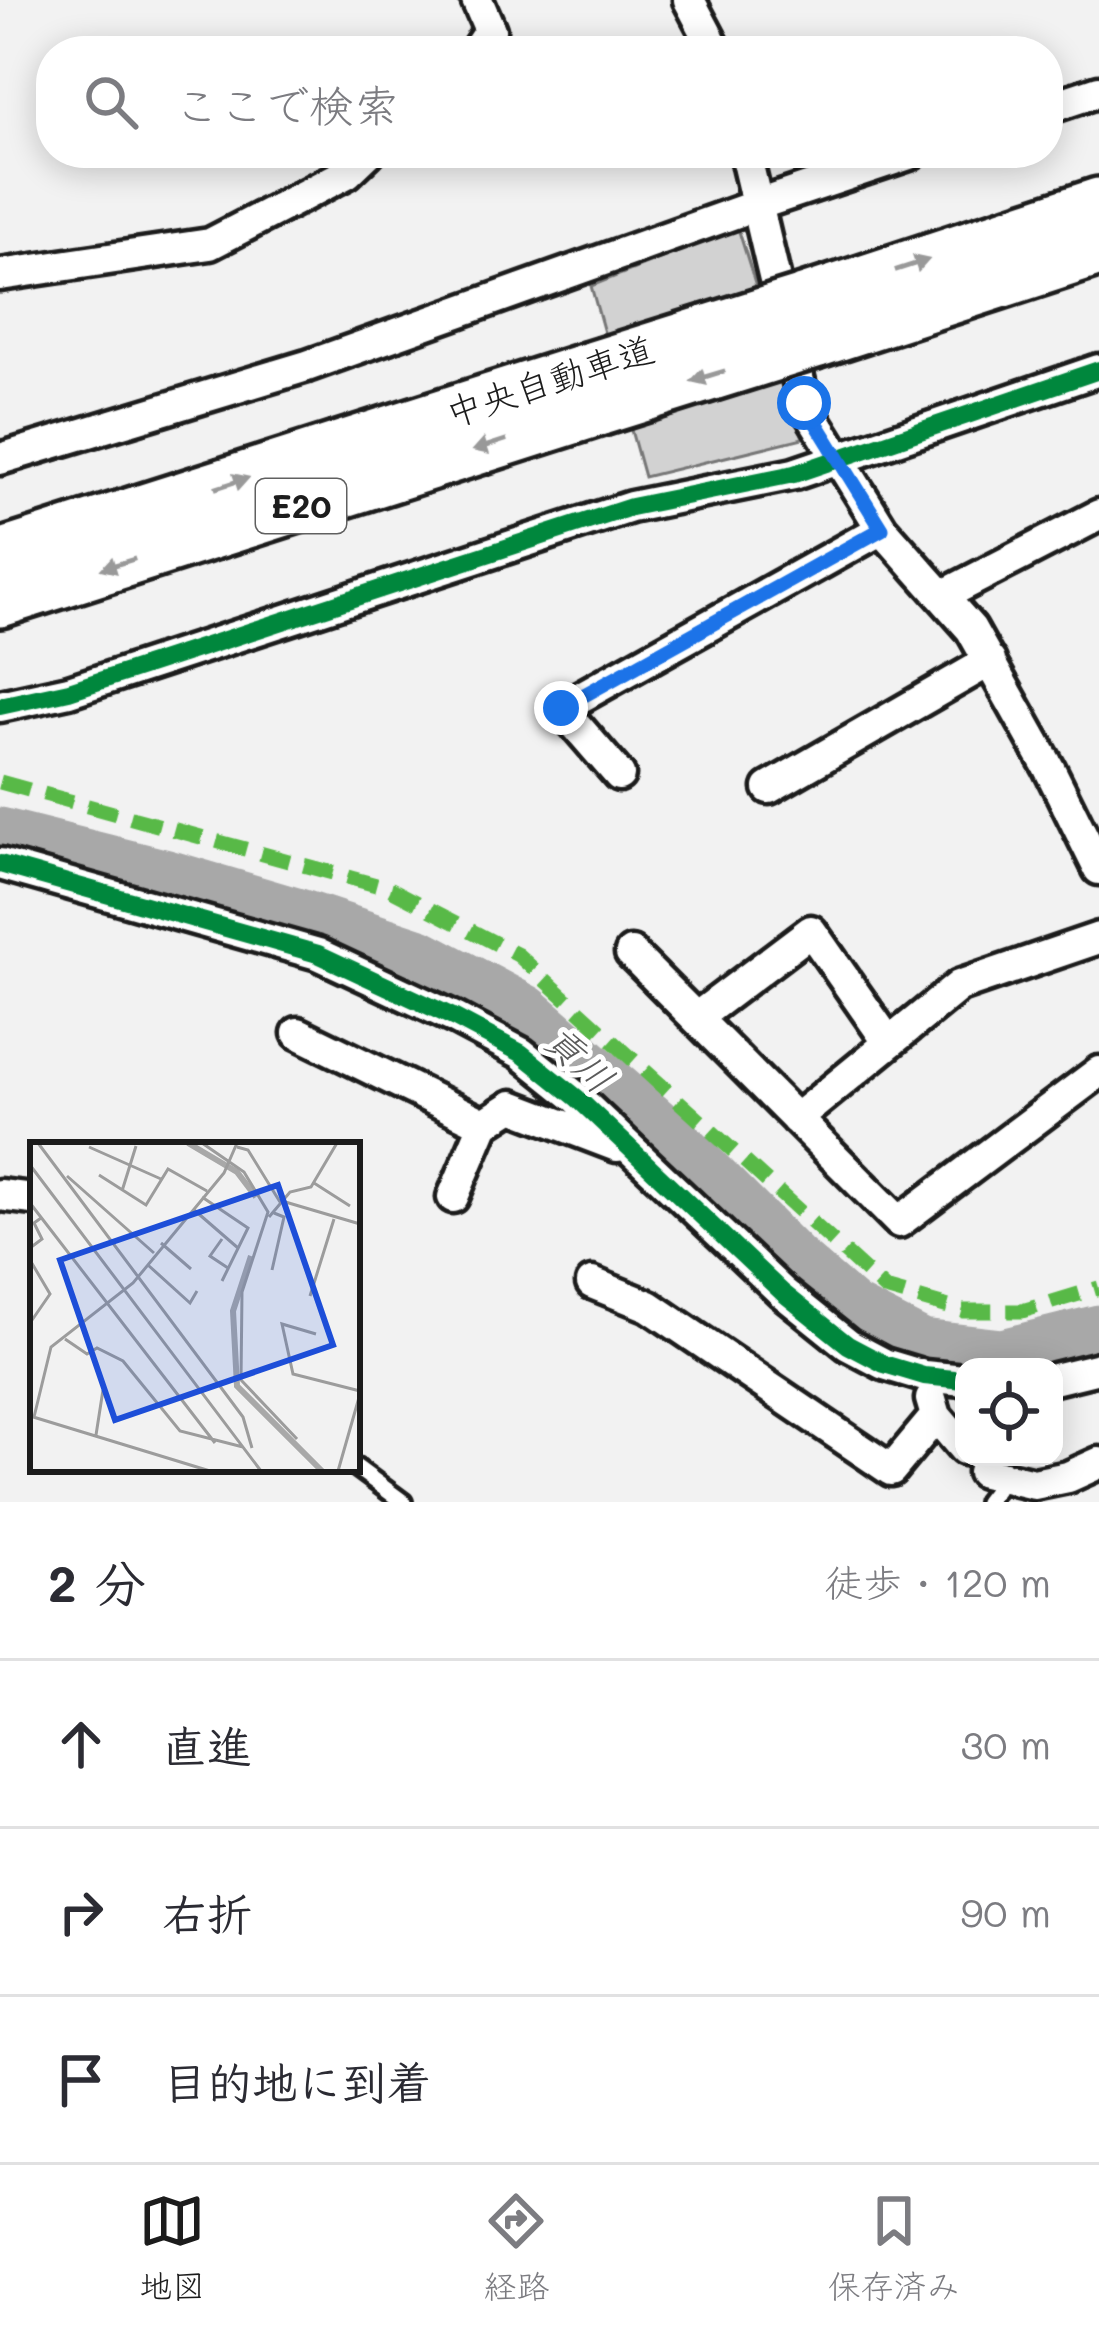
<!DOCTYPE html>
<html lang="ja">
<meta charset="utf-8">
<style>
:root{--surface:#fff;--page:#f2f2f3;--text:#2b2b33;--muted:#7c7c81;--line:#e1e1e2;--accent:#1c1c1c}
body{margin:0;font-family:Mali,"Klee One",sans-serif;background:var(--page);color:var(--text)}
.controls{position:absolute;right:36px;bottom:36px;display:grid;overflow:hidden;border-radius:24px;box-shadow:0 6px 30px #0003}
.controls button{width:108px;height:108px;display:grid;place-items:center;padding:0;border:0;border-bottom:3px solid var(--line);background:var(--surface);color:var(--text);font:60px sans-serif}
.stop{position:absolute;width:36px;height:36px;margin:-27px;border:9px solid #1a73e8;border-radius:50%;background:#fff}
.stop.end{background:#1a73e8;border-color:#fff;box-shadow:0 3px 12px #0008}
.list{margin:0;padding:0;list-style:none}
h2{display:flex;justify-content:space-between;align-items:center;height:156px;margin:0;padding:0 48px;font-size:51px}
h2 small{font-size:39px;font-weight:400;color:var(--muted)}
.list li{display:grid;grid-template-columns:78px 1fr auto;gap:36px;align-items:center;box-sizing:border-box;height:168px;padding:0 48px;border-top:3px solid var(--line)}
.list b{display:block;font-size:45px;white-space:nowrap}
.list em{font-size:39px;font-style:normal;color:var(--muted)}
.icon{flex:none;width:66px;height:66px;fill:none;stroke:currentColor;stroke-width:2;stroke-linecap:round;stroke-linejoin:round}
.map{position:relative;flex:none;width:1099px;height:1502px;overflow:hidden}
.search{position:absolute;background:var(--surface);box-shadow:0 6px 30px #0003;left:36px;right:36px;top:36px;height:132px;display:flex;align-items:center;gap:30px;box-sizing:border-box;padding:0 42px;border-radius:48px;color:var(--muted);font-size:45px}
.sheet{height:660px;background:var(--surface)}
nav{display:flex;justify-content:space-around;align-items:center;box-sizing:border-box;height:168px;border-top:3px solid var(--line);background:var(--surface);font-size:33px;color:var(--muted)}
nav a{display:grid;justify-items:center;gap:6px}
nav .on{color:var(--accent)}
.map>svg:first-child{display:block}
.green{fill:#d2d2d2;stroke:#777;stroke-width:3}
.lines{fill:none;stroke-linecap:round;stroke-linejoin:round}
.river{stroke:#a8a8a8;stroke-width:51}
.lane-casing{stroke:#1c1c1c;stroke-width:24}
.street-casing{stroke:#1c1c1c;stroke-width:39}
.highway-casing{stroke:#1c1c1c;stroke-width:60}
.lane{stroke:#fff;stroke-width:15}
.street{stroke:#fff;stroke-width:30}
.highway{stroke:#fff;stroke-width:51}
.highway-bridge-casing{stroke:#1c1c1c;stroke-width:60;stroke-linecap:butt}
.highway-bridge{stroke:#fff;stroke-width:51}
.quiet{stroke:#58b947;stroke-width:15;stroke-dasharray:30 15;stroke-linecap:butt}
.cycleway-casing{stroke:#fff;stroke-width:26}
.cycleway{stroke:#00873e;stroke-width:18}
.oneway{fill:#999}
.route{stroke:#1a73e8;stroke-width:15}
.labels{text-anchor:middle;stroke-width:10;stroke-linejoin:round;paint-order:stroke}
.shield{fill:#fff;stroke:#606060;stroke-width:3}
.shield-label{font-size:33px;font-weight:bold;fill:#1c1c1c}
.street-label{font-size:36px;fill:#1c1c1c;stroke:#fff}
.water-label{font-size:39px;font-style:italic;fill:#5b5b5b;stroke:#fff}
.inset-river{fill:none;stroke:#a8a8a8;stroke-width:6}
.inset-road{fill:none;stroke:#9c9c9c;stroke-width:3}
.view{fill:#1d4ed8;fill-opacity:0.15;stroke:#1d4ed8;stroke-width:6}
.inset-edge{fill:none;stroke:#1c1c1c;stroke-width:6}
</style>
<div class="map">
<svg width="1099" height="1502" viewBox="0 0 1099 1502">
<rect width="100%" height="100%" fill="#f2f2f2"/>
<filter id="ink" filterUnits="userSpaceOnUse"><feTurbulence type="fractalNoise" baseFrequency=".00833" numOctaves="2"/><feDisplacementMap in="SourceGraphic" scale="24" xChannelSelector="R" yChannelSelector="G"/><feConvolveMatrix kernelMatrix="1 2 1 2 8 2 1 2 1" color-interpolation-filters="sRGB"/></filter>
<g filter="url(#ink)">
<path class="green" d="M738 228 803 438 644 477 591 286Z"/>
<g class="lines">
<path class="river" d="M0 833 167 875 299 914 420 954 526 1010 669 1134 794 1259 853 1310 922 1345 1002 1354 1099 1330"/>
<g class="lane-casing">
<path id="lane" d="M357 1468 403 1502
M986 1502 996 1489"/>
</g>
<g class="street-casing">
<path id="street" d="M689 0 716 51
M476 51 490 30 477 0
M1048 108 1099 91
M745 153 804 403 882 529 971 629 1049 768 1099 869
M0 275 210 244 347 173 368 153
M0 459 307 366 757 205 912 153
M942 596 1099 515
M0 706 69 691 631 507 794 474 1099 370
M619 775 561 708 882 529
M769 788 990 661
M0 864 318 954 455 1018 521 1053 577 1098 782 1292 848 1345 884 1364 924 1376 964 1380
M631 953 899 1222 1099 1072
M696 1018 811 931 889 1043
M298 1033 484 1124
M796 1119 959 986 1099 938
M0 1195 33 1199
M453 1197 484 1124 512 1106 617 1146
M592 1283 649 1306 891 1470 936 1416
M1054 1379 1099 1368
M931 1399 936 1416 964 1449
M983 1472 1034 1484 1068 1477 1099 1463"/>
</g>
<g class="highway-casing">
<path id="highway" d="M801 302 1099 204
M815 342 1099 250
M0 556 587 369
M0 601 601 409"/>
</g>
<use href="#lane" class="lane"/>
<use href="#street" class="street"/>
<use href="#highway" class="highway"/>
<g class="highway-bridge-casing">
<path id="highway-bridge" d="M587 369 801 302
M601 409 815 342"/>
</g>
<use href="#highway-bridge" class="highway-bridge"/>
<path class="quiet" d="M0 782 391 889 518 955 885 1289 963 1311H1022L1099 1288"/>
<g class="cycleway-casing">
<path id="cycleway" d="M0 706 69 691 631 507 794 474 1099 370
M0 864 318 954 455 1018 521 1053 577 1098 782 1292 848 1345 884 1364 924 1376 964 1380"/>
</g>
<use href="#cycleway" class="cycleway"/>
</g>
<defs><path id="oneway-solid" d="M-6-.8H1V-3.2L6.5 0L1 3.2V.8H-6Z" transform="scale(3)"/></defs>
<g class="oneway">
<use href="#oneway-solid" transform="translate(912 265) rotate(-18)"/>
<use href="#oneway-solid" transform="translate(708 376) rotate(163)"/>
<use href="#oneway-solid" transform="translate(490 445) rotate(162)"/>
<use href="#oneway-solid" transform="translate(232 483) rotate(-18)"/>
<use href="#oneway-solid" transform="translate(118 564) rotate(163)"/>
</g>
</g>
<g class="lines" filter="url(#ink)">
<path class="route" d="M561 708 882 529 804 403"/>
</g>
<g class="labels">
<rect class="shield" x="256" y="479" width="90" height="54" rx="9"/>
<g class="shield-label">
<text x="301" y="518">E20</text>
</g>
<g class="street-label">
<text transform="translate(550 381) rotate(-18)" y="13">中央自動車道</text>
</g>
<g class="water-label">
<text transform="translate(579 1059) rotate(43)" y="14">貢川</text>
</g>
</g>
<g transform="translate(30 1142)">
<rect width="330" height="330" fill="#f2f2f2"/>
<path class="inset-river" d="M158 1 207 30 226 55M221 114 203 169 207 244 292 329"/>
<path class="inset-road" d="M8 1 213 275 222 306M172 1 214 30 238 70 212 150 211 238 267 297M59 5 131 37M207 5 218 8 250 60M0 23 231 329M69 33 116 63 138 27 177 49M37 34 124 111M284 41 320 64M92 49 106 4M172 55 218 86 192 139M252 59 330 82M0 61 185 301M163 67 208 106M239 75 260 50 281 45 307 1M192 97 180 114 198 126M131 101 161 127M0 106 12 97 4 81 11 76M0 118 20 152 0 181M118 123 160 161 167 149M242 128 254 75 244 71M280 154 304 77M286 192 252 182 263 232 330 249M35 197 57 212 67 206 93 219 150 289 213 305M0 274 180 329M4 275 21 205 103 141 194 31 207 1M66 293 73 248M308 329 330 252"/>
<path class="view" d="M248 43 303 203 85 278 30 118Z"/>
<rect width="330" height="330" class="inset-edge"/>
</g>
</svg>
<div class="controls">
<button><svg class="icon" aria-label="locate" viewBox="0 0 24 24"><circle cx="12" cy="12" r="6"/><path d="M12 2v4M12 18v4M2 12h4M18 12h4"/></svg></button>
</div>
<div class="stop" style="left:804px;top:403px"></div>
<div class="stop end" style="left:561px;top:708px"></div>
<div class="search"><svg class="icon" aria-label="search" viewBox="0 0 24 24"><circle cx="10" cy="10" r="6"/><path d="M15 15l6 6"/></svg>ここで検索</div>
</div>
<section class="sheet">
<h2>2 分<small>徒歩 · 120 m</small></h2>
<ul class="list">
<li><svg class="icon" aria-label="ahead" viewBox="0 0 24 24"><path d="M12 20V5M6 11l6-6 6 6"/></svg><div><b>直進</b></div><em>30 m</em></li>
<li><svg class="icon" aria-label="right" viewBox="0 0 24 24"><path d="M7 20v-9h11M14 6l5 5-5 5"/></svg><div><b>右折</b></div><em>90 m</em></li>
<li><svg class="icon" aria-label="arrive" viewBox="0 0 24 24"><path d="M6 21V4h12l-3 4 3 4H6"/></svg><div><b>目的地に到着</b></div></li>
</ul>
</section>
<nav>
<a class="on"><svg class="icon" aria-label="map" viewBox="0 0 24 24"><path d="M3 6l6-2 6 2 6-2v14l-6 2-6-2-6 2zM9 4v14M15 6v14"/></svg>地図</a>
<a><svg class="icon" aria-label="directions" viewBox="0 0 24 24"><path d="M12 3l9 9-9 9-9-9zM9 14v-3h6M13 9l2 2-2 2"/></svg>経路</a>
<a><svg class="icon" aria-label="saved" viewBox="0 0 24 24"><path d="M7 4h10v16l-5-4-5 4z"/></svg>保存済み</a>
</nav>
